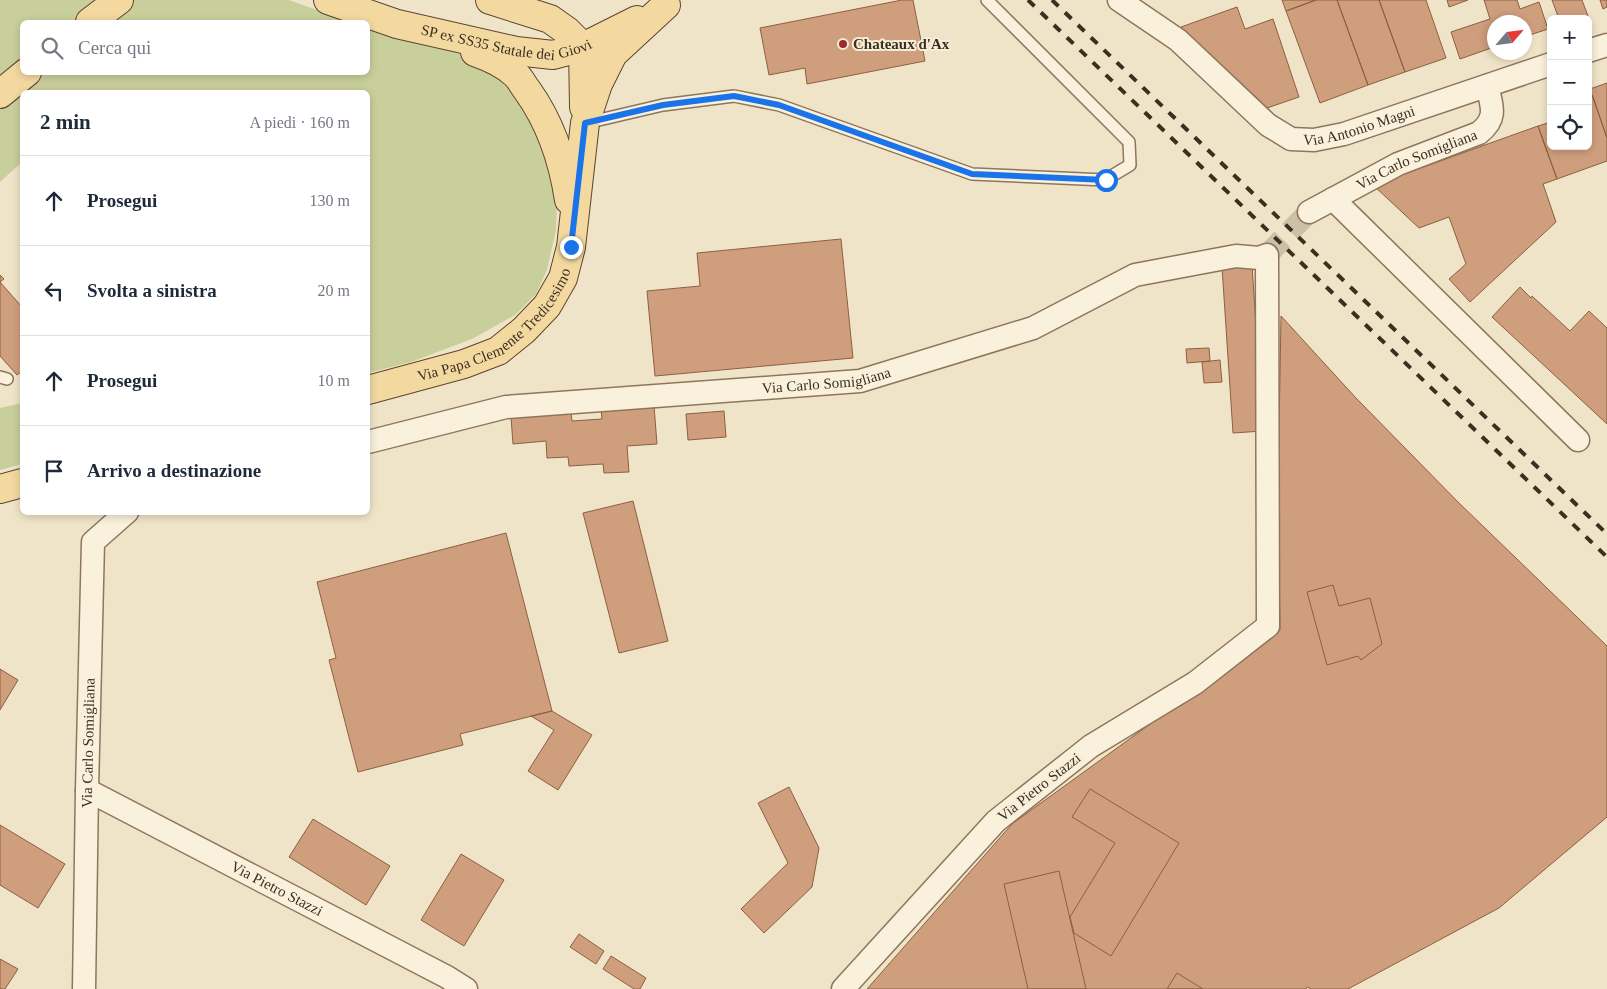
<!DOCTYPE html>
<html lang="it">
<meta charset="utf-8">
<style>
:root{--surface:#fff;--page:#f2f2f3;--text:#1f2937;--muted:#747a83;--line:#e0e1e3}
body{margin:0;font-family:"Times New Roman",serif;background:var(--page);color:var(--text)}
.controls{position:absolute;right:15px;top:15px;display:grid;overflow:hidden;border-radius:8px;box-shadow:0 2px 8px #0003}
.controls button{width:45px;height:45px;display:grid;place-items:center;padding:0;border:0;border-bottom:1px solid var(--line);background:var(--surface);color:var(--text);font:25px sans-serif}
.compass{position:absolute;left:1487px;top:15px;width:45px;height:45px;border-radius:50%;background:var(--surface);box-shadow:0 2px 8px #0003;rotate:62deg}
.stop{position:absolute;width:15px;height:15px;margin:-11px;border:4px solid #1a73e8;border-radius:50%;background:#fff}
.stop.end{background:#1a73e8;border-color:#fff;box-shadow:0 1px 5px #0008}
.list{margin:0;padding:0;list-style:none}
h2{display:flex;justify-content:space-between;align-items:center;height:65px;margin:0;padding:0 20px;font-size:21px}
h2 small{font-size:16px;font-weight:400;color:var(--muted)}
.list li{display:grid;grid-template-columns:32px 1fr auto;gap:15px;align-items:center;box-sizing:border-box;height:90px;padding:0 20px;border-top:1px solid var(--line)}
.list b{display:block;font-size:19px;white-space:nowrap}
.list em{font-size:16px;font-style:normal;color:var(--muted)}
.icon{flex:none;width:28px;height:28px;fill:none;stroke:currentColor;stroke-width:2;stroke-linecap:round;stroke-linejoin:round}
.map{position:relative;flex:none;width:1607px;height:989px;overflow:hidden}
.search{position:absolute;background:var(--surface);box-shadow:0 2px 8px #0003;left:20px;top:20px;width:350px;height:55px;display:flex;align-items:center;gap:12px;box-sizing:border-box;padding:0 18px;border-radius:8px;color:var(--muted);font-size:19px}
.panel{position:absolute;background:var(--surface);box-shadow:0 2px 8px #0003;left:20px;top:90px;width:350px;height:425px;border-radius:8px}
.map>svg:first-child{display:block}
.green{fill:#c9cf9b}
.building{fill:#cf9f7d;stroke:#8d5f41}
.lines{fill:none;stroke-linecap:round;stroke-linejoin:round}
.minor-tunnel{stroke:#ccc0a6;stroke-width:22;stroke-dasharray:22 11;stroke-linecap:butt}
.service-casing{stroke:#8d765c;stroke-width:14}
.minor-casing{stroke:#8d765c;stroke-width:25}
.primary-casing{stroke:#5b4430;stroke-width:30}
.service{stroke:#faf1dc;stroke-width:11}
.minor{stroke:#faf1dc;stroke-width:22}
.primary{stroke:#f3d9a0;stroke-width:28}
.rail{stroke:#3d2e20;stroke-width:4;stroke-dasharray:9 9;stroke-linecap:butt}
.route{stroke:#1a73e8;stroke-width:6}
.poi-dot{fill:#9e2a2b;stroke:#f7eed8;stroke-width:2}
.labels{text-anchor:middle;stroke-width:4;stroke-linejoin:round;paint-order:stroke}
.street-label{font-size:15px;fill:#3d2e20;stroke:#f7eed8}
.poi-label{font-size:15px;font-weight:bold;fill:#3d2e20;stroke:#f7eed8;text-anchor:start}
</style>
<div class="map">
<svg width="1607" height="989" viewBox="0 0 1607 989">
<rect width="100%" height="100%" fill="#f0e4c8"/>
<path class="green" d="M0 0H289L350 22H22V72H368V29L384 34 480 59 511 84 549 157 557 200 556 230 547 270 536 294 515 315 472 339 411 362 368 373V92H22V162L0 182Z
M22 403V464L0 470V408Z"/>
<path class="building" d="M902 0H913L925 61 807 84 805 68 769 75 760 28Z
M1282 0H1316L1286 11Z
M1316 0H1337L1368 85 1320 103 1286 11Z
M1337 0H1379L1405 72 1368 85Z
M1379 0H1426L1446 58 1405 72Z
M1447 0H1468L1449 7Z
M1484 0H1517L1520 9 1539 2 1548 29 1524 37V22H1494V47L1460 59 1451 32 1490 19Z
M1552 0H1582L1588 16 1581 19H1559Z
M1600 0H1607V7L1603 9Z
M1237 7 1245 29 1273 19 1299 97 1267 108 1181 27Z
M1607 83V138L1590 89Z
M1593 97 1607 138V161L1557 179 1538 126 1551 122V146H1588V99Z
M1538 126 1557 179 1543 184 1556 222 1470 302 1449 279 1466 264 1449 217 1419 228 1373 185Z
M841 239 853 358 655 376 647 291 700 286 697 253Z
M1252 265 1263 431 1233 433 1222 267Z
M0 275 4 279 0 282 22 307V371L17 375 0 356Z
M1520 287 1531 298 1532 296 1570 331 1589 311 1607 328V424L1492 317Z
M1281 316 1356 398 1458 502 1607 646V817L1499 908 1348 989H1311L1307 987 1306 989H867L1012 824 1280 630 1278 490Z
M1209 348 1210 361 1187 363 1186 349Z
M1220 360 1222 382 1204 383 1202 362Z
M654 406 657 444 627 446 629 472 604 473 603 464 569 466 568 457 547 458 546 441 513 444 511 417 571 412 572 421 602 419 601 410Z
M724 411 726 437 688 440 686 414Z
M633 501 668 641 619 653 583 513Z
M506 533 552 711 460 734 463 745 358 772 329 660 336 658 317 582Z
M1333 585 1339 606 1370 598 1382 644 1361 660 1358 656 1327 665 1307 592Z
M0 669 18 680 0 710Z
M552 711 592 735 558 790 528 771 554 730 531 716Z
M789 787 819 848 812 887 764 933 741 909 788 863 758 803Z
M1090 789 1179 843 1111 956 1074 933 1070 917 1115 843 1072 817Z
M313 819 390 866 366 905 289 857Z
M0 825 65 864 38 908 0 885Z
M461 854 504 880 464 946 421 920Z
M1059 871 1086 989H1028L1004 884Z
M579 934 604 951 596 964 570 947Z
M611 956 646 978 640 989H634L603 969Z
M0 959 18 969 5 989H0Z
M1177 973 1203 989H1167Z"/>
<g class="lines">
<path class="minor-tunnel" d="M1267 255 1309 212"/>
<g class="service-casing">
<path id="service" d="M586 123 663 105 734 96 779 105 972 174 1105 180 1130 165 1129 142 987 0
M0 377 7 379"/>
</g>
<g class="minor-casing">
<g id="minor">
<path id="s1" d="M1119 0 1178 40 1268 125 1291 139 1314 140 1344 134 1551 64"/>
<path d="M1588 51 1607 45"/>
<path d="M1333 199 1578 440"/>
<path id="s2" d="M1309 212 1398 164 1479 133C1498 118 1492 106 1487 86"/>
<path id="s3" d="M368 442 506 407 860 381 1033 328 1135 275 1236 256 1259 258 1267 255 1268 626 1195 683 1091 746 996 821 843 989"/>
<path id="s4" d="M87 790 447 977 466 989"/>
<path id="s5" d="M84 989 87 790 93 542 127 512"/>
</g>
</g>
<g class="primary-casing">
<g id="primary">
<path id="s6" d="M328 0 397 24 516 51 553 55 583 47 637 20"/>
<path d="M490 0 550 19 567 31 583 47 584 107"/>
<path d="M90 22 119 0"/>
<path d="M475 52C489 57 505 64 515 74 520 78 523 85 527 90 550 122 563 160 569 200"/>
<path d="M0 94 27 72"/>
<path id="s7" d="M368 390 464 364 498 351 524 330 547 306 563 278 571 247 585 123 598 84 613 54 666 5"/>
<path d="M0 489 22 483"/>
</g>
</g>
<use href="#service" class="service"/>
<use href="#minor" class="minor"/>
<use href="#primary" class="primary"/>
<path class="rail" d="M1028 0 1607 557
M1052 0 1607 534"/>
</g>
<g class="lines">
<path class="route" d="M571 247 585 123 663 105 734 96 779 105 972 174 1106 180"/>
</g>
<circle class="poi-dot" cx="843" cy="44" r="5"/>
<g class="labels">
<g class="street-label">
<text dy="5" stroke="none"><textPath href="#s6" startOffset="185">SP ex SS35 Statale dei Giovi</textPath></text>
<text dy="5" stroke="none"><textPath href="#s1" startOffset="292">Via Antonio Magni</textPath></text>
<text dy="5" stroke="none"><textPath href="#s2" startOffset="120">Via Carlo Somigliana</textPath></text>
<text dy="5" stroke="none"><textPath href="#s7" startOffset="148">Via Papa Clemente Tredicesimo</textPath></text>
<text dy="5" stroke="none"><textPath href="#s3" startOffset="464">Via Carlo Somigliana</textPath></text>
<text dy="5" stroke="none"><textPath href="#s5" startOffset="246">Via Carlo Somigliana</textPath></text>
<text transform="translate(1039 787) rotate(-38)" y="5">Via Pietro Stazzi</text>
<text dy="5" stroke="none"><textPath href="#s4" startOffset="214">Via Pietro Stazzi</textPath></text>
</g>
<g class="poi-label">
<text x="853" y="49">Chateaux d'Ax</text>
</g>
</g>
</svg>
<div class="controls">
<button>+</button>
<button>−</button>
<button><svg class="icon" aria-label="locate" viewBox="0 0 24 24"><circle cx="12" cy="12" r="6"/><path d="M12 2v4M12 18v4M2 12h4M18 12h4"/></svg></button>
</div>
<svg class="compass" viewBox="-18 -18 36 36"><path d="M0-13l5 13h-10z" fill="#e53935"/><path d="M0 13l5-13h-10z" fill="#747a83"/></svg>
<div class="stop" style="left:1106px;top:180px"></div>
<div class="stop end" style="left:571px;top:247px"></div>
<div class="search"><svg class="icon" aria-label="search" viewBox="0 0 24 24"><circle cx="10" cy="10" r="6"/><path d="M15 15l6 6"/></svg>Cerca qui</div>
<section class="panel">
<h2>2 min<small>A piedi · 160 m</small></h2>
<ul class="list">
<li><svg class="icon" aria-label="ahead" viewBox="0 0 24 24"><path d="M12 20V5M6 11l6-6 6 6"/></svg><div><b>Prosegui</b></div><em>130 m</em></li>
<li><svg class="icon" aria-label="left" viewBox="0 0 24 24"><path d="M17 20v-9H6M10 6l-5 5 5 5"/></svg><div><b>Svolta a sinistra</b></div><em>20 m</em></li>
<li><svg class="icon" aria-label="ahead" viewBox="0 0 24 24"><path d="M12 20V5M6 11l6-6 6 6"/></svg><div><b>Prosegui</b></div><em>10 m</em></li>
<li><svg class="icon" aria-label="arrive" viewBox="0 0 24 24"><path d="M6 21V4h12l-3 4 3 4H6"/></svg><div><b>Arrivo a destinazione</b></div></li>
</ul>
</section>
</div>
